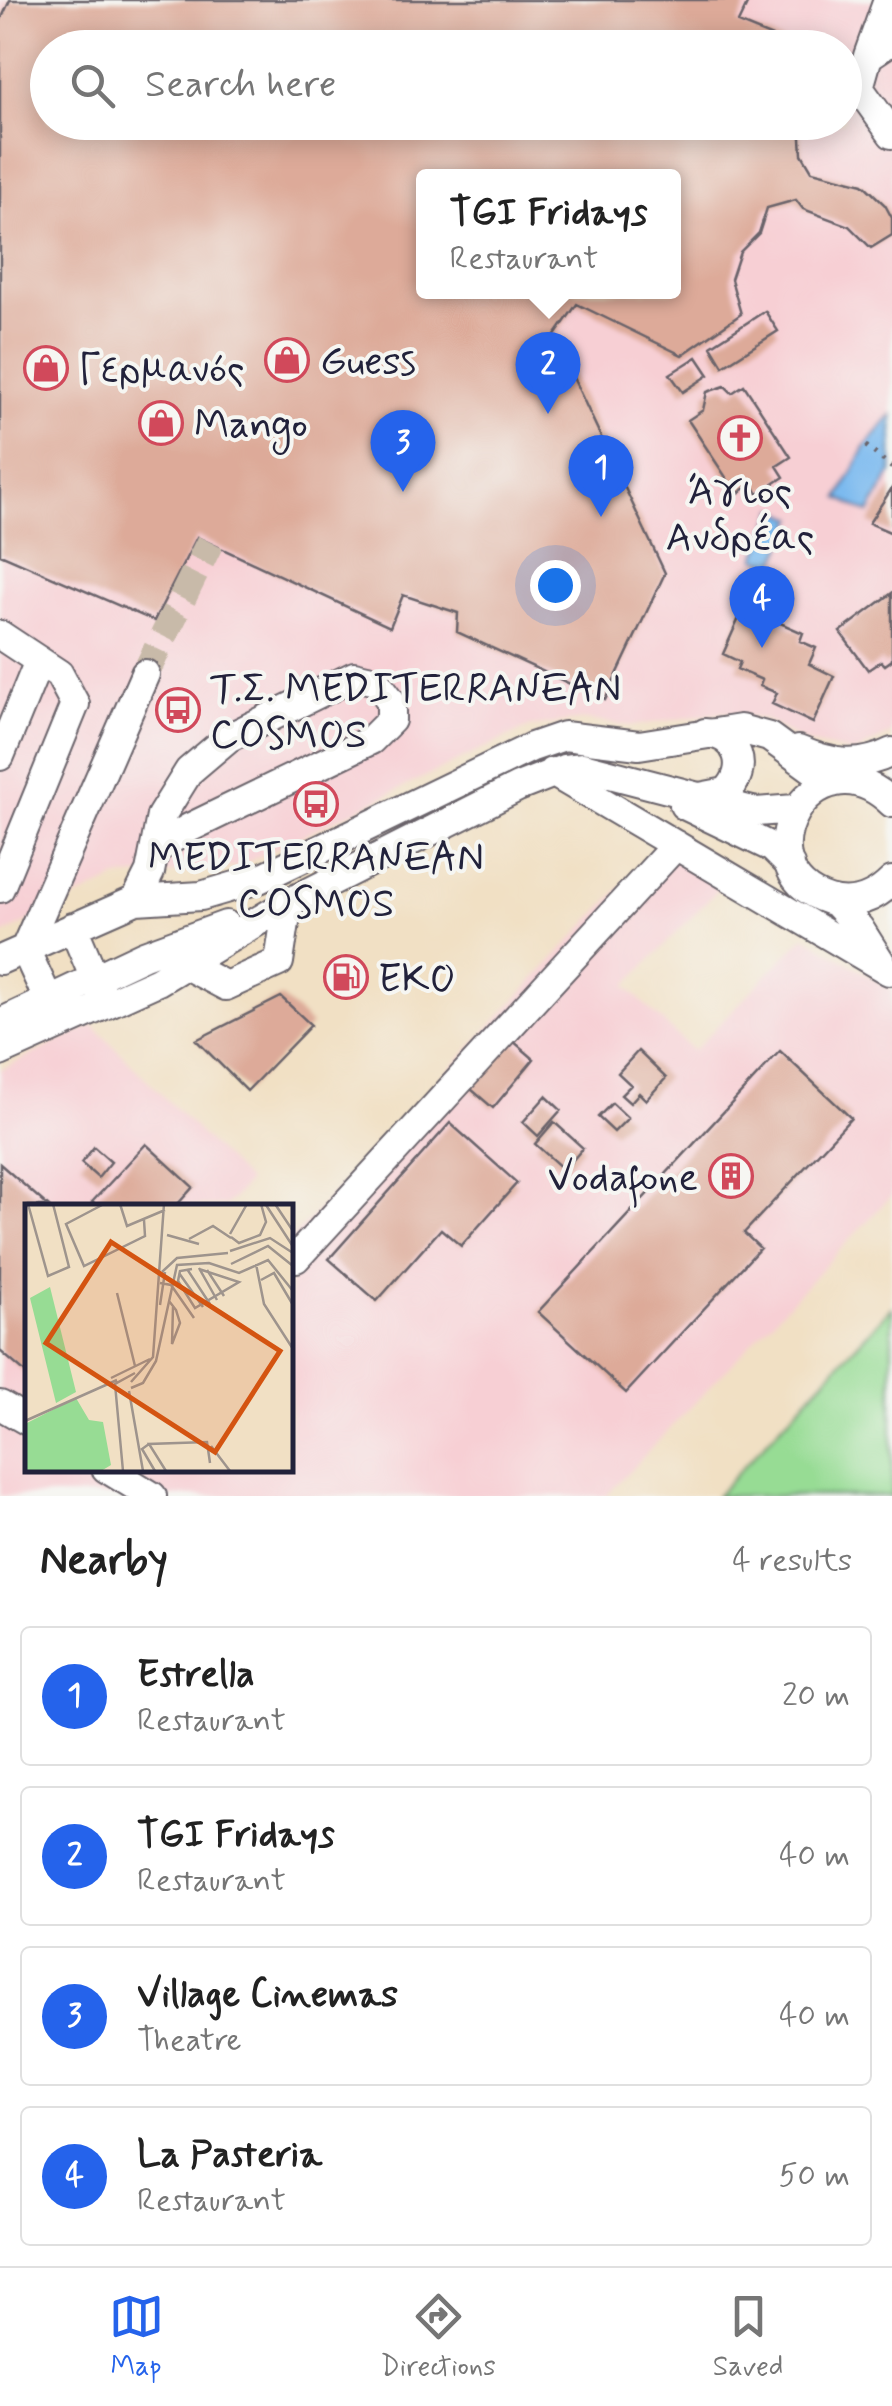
<!DOCTYPE html>
<meta charset="utf-8">
<style>
:root{--surface:#fff;--page:#f2f2f2;--text:#222;--muted:#767676;--line:#e0e0e0;--accent:#2563eb}
body{margin:0;font-family:Mynerve,sans-serif;background:var(--page);color:var(--text)}
.you{position:absolute;left:555px;top:585px;width:35px;height:35px;margin:-25px;border:8px solid #fff;border-radius:50%;background:#1a73e8;box-shadow:0 0 0 15px #1a73e833}
.badge{display:grid;place-items:center;width:65px;height:65px;border-radius:50%;background:var(--accent);color:#fff;font-size:32px;font-weight:700}
.pin{position:absolute;translate:-50% -82px;filter:drop-shadow(0 2px 5px #0008)}
.pin::after{content:'';position:absolute;top:52px;width:35px;height:30px;background:inherit;clip-path:polygon(0 0,100% 0,50% 100%)}
.popup{position:absolute;left:416px;top:169px;width:265px;height:130px;box-sizing:border-box;display:grid;place-content:center;border-radius:10px;background:var(--surface);filter:drop-shadow(0 2px 8px #0005);font-size:32px;white-space:nowrap;color:var(--muted)}
.popup b{font-size:38px;color:var(--text)}
.popup::after{content:'';position:absolute;left:50%;top:100%;margin-left:-20px;border:20px solid transparent;border-top-color:var(--surface)}
.list{margin:0;padding:0;list-style:none}
h2{display:flex;justify-content:space-between;align-items:center;height:130px;margin:0;padding:0 40px;font-size:42px}
h2 small{font-size:32px;font-weight:400;color:var(--muted)}
.list li{display:grid;grid-template-columns:65px 1fr auto;gap:30px;align-items:center;box-sizing:border-box;height:140px;margin:0 20px 20px;padding:0 20px;border:2px solid var(--line);border-radius:10px}
.list b{display:block;font-size:38px;white-space:nowrap}
.list p{margin:0;font-size:32px;white-space:nowrap;color:var(--muted)}
.list em{font-size:32px;font-style:normal;color:var(--muted)}
.icon{flex:none;width:55px;height:55px;fill:none;stroke:currentColor;stroke-width:2;stroke-linecap:round;stroke-linejoin:round}
.map{position:relative;flex:none;width:892px;height:1496px;overflow:hidden}
.search{position:absolute;background:var(--surface);box-shadow:0 5px 25px #0003;left:30px;right:30px;top:30px;height:110px;display:flex;align-items:center;gap:25px;box-sizing:border-box;padding:0 35px;border-radius:55px;color:var(--muted);font-size:38px}
.sheet{height:770px;background:var(--surface)}
nav{display:flex;justify-content:space-around;align-items:center;box-sizing:border-box;height:140px;border-top:2px solid var(--line);background:var(--surface);font-size:28px;color:var(--muted)}
nav a{display:grid;justify-items:center;gap:5px}
nav .on{color:var(--accent)}
.map>svg:first-child{display:block}
.built{fill:#f7cfd4;fill-rule:evenodd}
.green{fill:#97dc94;stroke:#5c7f68;stroke-width:2.5}
.water{fill:#7bbaef;stroke:#4e6e95;stroke-width:2.5}
.building{fill:#da9;fill-rule:evenodd}
.lines{fill:none;stroke-linecap:round;stroke-linejoin:round}
.minor-tunnel{stroke:#c8baa9;stroke-width:28;stroke-dasharray:28 14;stroke-linecap:butt}
.minor-casing{stroke:#6a646b;stroke-width:32}
.path{stroke:#6a646b;stroke-width:5;stroke-dasharray:2.5 8;stroke-linecap:butt}
.minor{stroke:#fff;stroke-width:28}
.labels{text-anchor:middle;stroke-width:8;stroke-linejoin:round;paint-order:stroke}
.poi-label{font-size:40px;fill:#22223b;stroke:#f6f6f2;text-anchor:start}
.inset-road{fill:none;stroke:#9e948d;stroke-width:2.5}
.view{fill:#d45411;fill-opacity:0.15;stroke:#d45411;stroke-width:5}
.inset-edge{fill:none;stroke:#22223b;stroke-width:5}
</style>
<div class="map">
<svg width="892" height="1496" viewBox="0 0 892 1496">
<rect width="100%" height="100%" fill="#f6f6f2"/>
<filter id="ink" filterUnits="userSpaceOnUse"><feTurbulence type="fractalNoise" baseFrequency=".01" numOctaves="2"/><feDisplacementMap in="SourceGraphic" scale="20" xChannelSelector="R" yChannelSelector="G"/><feConvolveMatrix kernelMatrix="1 2 1 2 8 2 1 2 1" color-interpolation-filters="sRGB"/></filter>
<filter id="wash" filterUnits="userSpaceOnUse"><feTurbulence type="fractalNoise" baseFrequency=".0048" numOctaves="4" result="noise"/><feDisplacementMap in="SourceGraphic" scale="40" xChannelSelector="R" yChannelSelector="G"/><feGaussianBlur stdDeviation="2.25" result="paint"/><feColorMatrix in="noise" values="0 0 0 0 0 0 0 0 0 0 0 0 0 0 0 0 0 1.4 0 .05"/><feComposite in="paint" operator="in"/></filter>
<g filter="url(#wash)">
<rect width="100%" height="100%" fill="#f1e0c4"/>
<path class="built" d="M0 0H892V733L854 753 806 743 765 720 726 712 633 726 585 720 529 727 237 867 118 878 0 936ZM48 48H844V122H48ZM423 176H673V292H423Z
M658 848 722 885 626 986 693 1051 805 936 892 990V1195L606 1496H0V1070L93 1025 248 1182 226 1206H28V1468H290V1240Z"/>
<path class="green" d="M892 1307V1496H716Z"/>
<path class="water" d="M892 415V472L869 513 839 498 866 446Z
M776 509 795 518 775 565 756 558Z"/>
<g id="blocks">
<path class="building" d="M10 0H749L738 23 797 47 48 48V122H800L802 154 812 171 863 184 885 205 892 218V235L871 248 849 226 803 209 796 200 767 208 759 233 740 252 731 279 741 314 682 355 577 304 554 337 665 573 605 700 457 632 458 613 403 595 390 627 197 537 154 621 0 554V22ZM423 176H673V292H423Z
M765 311 778 331 723 366 711 346Z
M697 357 709 375 683 392 670 374Z
M744 385 791 457 777 466 784 477 758 494 752 484 737 494 688 420 703 410 707 392 725 386 732 393Z
M892 488V533L869 523Z
M892 593V660L885 665 881 661 868 670 840 632Z
M744 607 803 633 800 641 816 648 809 664 834 676 813 723 772 704 777 693 760 686 762 680 737 669 740 662 723 654Z
M281 997 311 1025 247 1091 196 1040Z
M512 1040 534 1059 493 1108 471 1089Z
M638 1051 666 1078 646 1100 639 1093 630 1103 621 1095 631 1085 618 1073Z
M780 1051 851 1118 744 1233 760 1248 626 1393 538 1312Z
M546 1096 561 1110 538 1136 523 1122Z
M612 1103 628 1118 614 1132 598 1117Z
M554 1122 583 1148 564 1170 535 1144Z
M450 1123 517 1183 461 1246 441 1229 377 1301 329 1259Z
M146 1144 193 1187 176 1206H97L92 1202Z
M94 1147 111 1162 98 1178 81 1163Z
M0 1164 48 1206H28V1375L0 1351Z"/>
</g>
</g>
<g filter="url(#ink)">
<use href="#blocks" fill-opacity="0" stroke="#6a646b" stroke-width="2.5"/>
<g class="lines">
<path class="minor-tunnel" d="M145 674 210 542"/>
<g class="minor-casing">
<path id="minor" d="M892 40 868 56 859 88 892 134
M868 56 888 0
M0 635 59 674 75 704 0 888
M798 750C832 764 858 769 892 752
M0 756 39 661
M552 772 889 971
M700 797 726 792C750 770 739 734 705 733
M892 803C813 727 735 871 829 900 853 907 875 898 892 881
M684 805 773 848 790 865
M136 900 150 872 161 816 189 771 228 738 354 676 376 681 391 701V720L371 740 189 828 156 849
M835 902 859 928 883 966
M73 927 101 993
M0 960 136 900 201 896 259 879 532 747 564 736 639 745 740 729 769 737 832 783
M184 964 226 986 279 962 288 903
M0 1023 144 955 226 925
M60 1025 25 949 145 674
M0 1052 158 981 288 903 518 787 564 769 583 767 756 812 795 809
M296 1258 676 845
M0 1405 28 1421
M106 1468 152 1496"/>
</g>
<path class="path" d="M866 446 892 468"/>
<use href="#minor" class="minor"/>
</g>
</g>
<defs>
<g id="shop-ring" transform="scale(2.25)"><circle r="9.5" fill="#f6f6f2" stroke="#d1495b" stroke-width="1.5"/><path d="M-5-2.5h2.3a2.7 3.5 0 0 1 5.4 0H5L5.5 6h-11ZM-1.5-2.5h3a1.5 2.3 0 0 0-3 0Z" fill="#d1495b"/></g>
<g id="church-ring" transform="scale(2.25)"><circle r="9.5" fill="#f6f6f2" stroke="#d1495b" stroke-width="1.5"/><path d="M-1.2-6h2.4v3.5h3.3v2.4h-3.3V6h-2.4V-.1h-3.3v-2.4h3.3Z" fill="#d1495b"/></g>
<g id="bus-ring" transform="scale(2.25)"><circle r="9.5" fill="#f6f6f2" stroke="#d1495b" stroke-width="1.5"/><path d="M-5-6H5V4H4V6H2V4H-2V6H-4V4H-5ZM-3.5-4V0h7V-4ZM-3.5 1.2v1.5H-2V1.2ZM2 1.2v1.5H3.5V1.2Z" fill="#d1495b"/></g>
<g id="fuel-ring" transform="scale(2.25)"><circle r="9.5" fill="#f6f6f2" stroke="#d1495b" stroke-width="1.5"/><path d="M-5.5-6h7V0h2V4h1.3V-2.5L3-4.5l.8-.8L6-3V5H2.5V1h-1V6h-7ZM-4.2-4.7v3.2H.2V-4.7Z" fill="#d1495b"/></g>
<g id="building-ring" transform="scale(2.25)"><circle r="9.5" fill="#f6f6f2" stroke="#d1495b" stroke-width="1.5"/><path d="M-4-6H4V6H1V3H-1V6H-4ZM-2.5-4.3h1.7v1.8h-1.7ZM.8-4.3h1.7v1.8H.8ZM-2.5-1h1.7V.8h-1.7ZM.8-1h1.7V.8H.8Z" fill="#d1495b"/></g>
</defs>
<g fill-rule="evenodd">
<use href="#shop-ring" x="287" y="360"/>
<use href="#shop-ring" x="46" y="368"/>
<use href="#shop-ring" x="161" y="423"/>
<use href="#church-ring" x="740" y="438"/>
<use href="#bus-ring" x="178" y="710"/>
<use href="#bus-ring" x="316" y="804"/>
<use href="#fuel-ring" x="346" y="977"/>
<use href="#building-ring" x="731" y="1176"/>
</g>
<g class="labels">
<g class="poi-label">
<text x="320" y="374">Guess</text>
<text x="78" y="382">Γερμανός</text>
<text x="194" y="437">Mango</text>
<text x="740" y="504" text-anchor="middle">Άγιος<tspan x="740" dy="46">Ανδρέας</tspan></text>
<text x="210" y="701">Τ.Σ. MEDITERRANEAN<tspan x="210" dy="46">COSMOS</tspan></text>
<text x="316" y="870" text-anchor="middle">MEDITERRANEAN<tspan x="316" dy="46">COSMOS</tspan></text>
<text x="378" y="991">EKO</text>
<text x="698" y="1190" text-anchor="end">Vodafone</text>
</g>
</g>
<g transform="translate(25 1204)">
<rect width="268" height="268" fill="#f1e0c4"/>
<path d="M25 83 51 188 31 199 5 94ZM51 194 64 216 78 218 86 261 76 267H0V220Z" fill="#97dc94"/>
<path class="inset-road" d="M3 0 23 72 44 63 28 0M79 0 41 20 59 62 120 32 119 16M95 0 102 22 140 6M250 0 268 27M241 1 267 41M205 30 222 0M142 31 174 40M206 33 214 39 235 31 241 18 236 0M164 35 188 22 206 34M205 47 245 34 268 49M206 60 243 42 268 62M231 60 239 100 268 145M174 64 192 96M162 65 185 100M167 65 155 67 153 77 170 104 214 78 174 65M182 66 199 92M137 68 152 54 203 49M154 69 178 103M236 76 249 69 268 101M135 79 146 81 169 114M92 89 110 162M144 97 151 106 155 119 147 140 148 103M135 101 140 68M86 174 125 155M106 178 128 153 139 0M106 184 118 179 131 157 152 61 184 59 214 69 243 56 268 87M104 187 118 267M0 217 92 176M124 240 117 245 130 267M186 242 205 267M98 267 90 180 110 169M141 267 124 240 182 238 185 259"/>
<path class="view" d="M86 38 255 147 190 248 21 139Z"/>
<rect width="268" height="268" class="inset-edge"/>
</g>
</svg>
<div class="you"></div>
<div class="pin badge" style="left:601px;top:517px">1</div>
<div class="pin badge" style="left:548px;top:414px">2</div>
<div class="popup"><b>TGI Fridays</b>Restaurant</div>
<div class="pin badge" style="left:403px;top:492px">3</div>
<div class="pin badge" style="left:762px;top:648px">4</div>
<div class="search"><svg class="icon" aria-label="search" viewBox="0 0 24 24"><circle cx="10" cy="10" r="6"/><path d="M15 15l6 6"/></svg>Search here</div>
</div>
<section class="sheet">
<h2>Nearby<small>4 results</small></h2>
<ul class="list">
<li><span class="badge">1</span><div><b>Estrella</b><p>Restaurant</p></div><em>20 m</em></li>
<li><span class="badge">2</span><div><b>TGI Fridays</b><p>Restaurant</p></div><em>40 m</em></li>
<li><span class="badge">3</span><div><b>Village Cinemas</b><p>Theatre</p></div><em>40 m</em></li>
<li><span class="badge">4</span><div><b>La Pasteria</b><p>Restaurant</p></div><em>50 m</em></li>
</ul>
</section>
<nav>
<a class="on"><svg class="icon" aria-label="map" viewBox="0 0 24 24"><path d="M3 6l6-2 6 2 6-2v14l-6 2-6-2-6 2zM9 4v14M15 6v14"/></svg>Map</a>
<a><svg class="icon" aria-label="directions" viewBox="0 0 24 24"><path d="M12 3l9 9-9 9-9-9zM9 14v-3h6M13 9l2 2-2 2"/></svg>Directions</a>
<a><svg class="icon" aria-label="saved" viewBox="0 0 24 24"><path d="M7 4h10v16l-5-4-5 4z"/></svg>Saved</a>
</nav>
